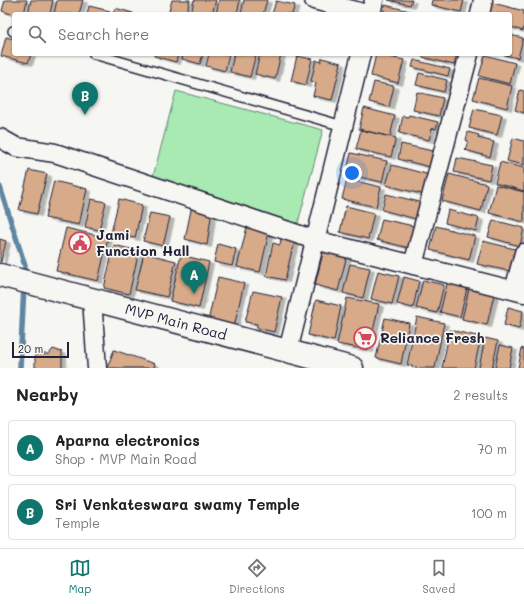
<!DOCTYPE html>
<meta charset="utf-8">
<style>
:root{--surface:#fff;--page:#f2f2f2;--text:#222;--muted:#767676;--line:#e0e0e0;--accent:#0f766e}
body{margin:0;font-family:Mali,sans-serif;background:var(--page);color:var(--text)}
.scale{position:absolute;left:12px;bottom:10px;width:57px;box-sizing:border-box;padding-left:4px;border:2px solid #22223b;border-top:0;font-size:11px;line-height:14px;white-space:nowrap;color:#22223b;-webkit-text-stroke:3px #f6f6f2;paint-order:stroke}
.you{position:absolute;left:352px;top:173px;width:14px;height:14px;margin:-10px;border:3px solid #fff;border-radius:50%;background:#1a73e8;box-shadow:0 0 0 6px #1a73e833}
.badge{display:grid;place-items:center;width:26px;height:26px;border-radius:50%;background:var(--accent);color:#fff;font-size:13px;font-weight:700}
.pin{position:absolute;translate:-50% -33px;filter:drop-shadow(0 1px 2px #0008)}
.pin::after{content:'';position:absolute;top:21px;width:14px;height:12px;background:inherit;clip-path:polygon(0 0,100% 0,50% 100%)}
.list{margin:0;padding:0;list-style:none}
h2{display:flex;justify-content:space-between;align-items:center;height:52px;margin:0;padding:0 16px;font-size:17px}
h2 small{font-size:13px;font-weight:400;color:var(--muted)}
.list li{display:grid;grid-template-columns:26px 1fr auto;gap:12px;align-items:center;box-sizing:border-box;height:56px;margin:0 8px 8px;padding:0 8px;border:1px solid var(--line);border-radius:4px}
.list b{display:block;font-size:15px;white-space:nowrap}
.list p{margin:0;font-size:13px;white-space:nowrap;color:var(--muted)}
.list em{font-size:13px;font-style:normal;color:var(--muted)}
.icon{flex:none;width:22px;height:22px;fill:none;stroke:currentColor;stroke-width:2;stroke-linecap:round;stroke-linejoin:round}
.map{position:relative;flex:none;width:524px;height:368px;overflow:hidden}
.search{position:absolute;background:var(--surface);box-shadow:0 1px 3px #0004;left:12px;right:12px;top:12px;height:44px;display:flex;align-items:center;gap:10px;box-sizing:border-box;padding:0 14px;border-radius:4px;color:var(--muted);font-size:15px}
.sheet{height:180px;background:var(--surface)}
nav{display:flex;justify-content:space-around;align-items:center;box-sizing:border-box;height:56px;border-top:1px solid var(--line);background:var(--surface);font-size:11px;color:var(--muted)}
nav a{display:grid;justify-items:center;gap:2px}
nav .on{color:var(--accent)}
.map>svg:first-child{display:block}
.green{fill:#a9eab3;stroke:#668677}
.lines{fill:none;stroke-linecap:round;stroke-linejoin:round}
.stream{stroke:#5f85a2;stroke-width:5.5}
.building{fill:#d7aa89;stroke:#22223b;filter:url(#shadow)}
.service-casing{stroke:#22223b;stroke-width:12}
.minor-casing{stroke:#22223b;stroke-width:21}
.tertiary-casing{stroke:#22223b;stroke-width:25}
.service{stroke:#f6f6f2;stroke-width:9}
.minor{stroke:#f6f6f2;stroke-width:18}
.tertiary{stroke:#f6f6f2;stroke-width:22}
.labels{text-anchor:middle;stroke-width:3.5;stroke-linejoin:round;paint-order:stroke}
.poi-label{font-size:14px;font-weight:bold;fill:#22223b;stroke:#f6f6f2;text-anchor:start}
.street-label{font-size:14px;fill:#22223b;stroke:#f6f6f2}
</style>
<div class="map">
<svg width="524" height="368" viewBox="0 0 524 368">
<defs>
<filter id="shadow"><feDropShadow dx="4.5" dy="2.5" stdDeviation="0" flood-color="#0004"/></filter>
</defs>
<rect width="100%" height="100%" fill="#f6f6f2"/>
<filter id="ink" filterUnits="userSpaceOnUse"><feTurbulence type="fractalNoise" baseFrequency=".025" numOctaves="2"/><feDisplacementMap in="SourceGraphic" scale="8" xChannelSelector="R" yChannelSelector="G"/><feConvolveMatrix kernelMatrix="1 2 1 2 8 2 1 2 1" color-interpolation-filters="sRGB"/></filter>
<g filter="url(#ink)">
<path class="green" d="M176 91 323 130 298 223 151 184Z"/>
<g class="lines">
<path class="stream" d="M0 187 25 266 24 277
M20 368 24 285"/>
</g>
<path class="building" d="M5 0H27L24 14 14 15 2 11Z
M31 0H53L50 14H28Z
M57 0H83L79 14H54Z
M172 0H190L186 14H182L169 11Z
M194 0H216L212 14H191Z
M219 0H240L237 14H216Z
M244 0H267L263 14H241Z
M388 0H412L410 5Z
M432 0H464L461 12 431 5Z
M276 1 295 5 292 14H272Z
M489 2 524 11V25L523 31 510 27V14H486Z
M385 5 414 12V14H383Z
M89 6 110 11 109 14H87Z
M115 8 133 13V14H113Z
M510 35 523 38 518 58 501 54H510Z
M6 37 14 39V54H31L28 63 1 56Z
M154 54H178L176 62 154 56Z
M183 54H203L200 64 182 59Z
M209 54H229L225 71 206 66Z
M234 54H256L250 77 230 72Z
M260 54H281L275 79 255 74Z
M376 54 404 60 398 83 371 76Z
M423 54H457L454 65 422 57Z
M485 55 515 63 510 84 479 76Z
M297 56 312 59 306 85 291 81Z
M322 58 341 63 332 100 313 96 316 83 311 81 316 60 321 62Z
M414 60 450 69 448 76 412 67Z
M419 73 447 80 444 92 416 85Z
M479 78 512 86 507 108 473 99Z
M374 82 394 86 389 107 369 102Z
M520 90 524 91V113L515 110Z
M417 92 443 98 439 116 413 110Z
M364 108 395 116 390 137 359 129Z
M474 109 502 115 497 135 469 128Z
M409 115 438 122 436 129 432 128 429 140 399 133 403 116 408 117Z
M361 130 396 138 391 157 356 149Z
M468 132 479 135 478 138 494 142 490 157 465 150 468 141 466 140Z
M513 138 524 141V165L507 161Z
M401 144 433 151 430 167 398 159Z
M351 153 387 161 382 182 346 174Z
M457 158 492 165 489 180 454 172Z
M500 162 524 168V191L495 183Z
M392 165 430 175 425 195 386 185Z
M29 170 47 174 37 214 19 210Z
M449 174 487 184 481 211 442 201Z
M347 179 381 187 376 207 342 199Z
M54 181 87 189 79 225 45 218Z
M496 185 524 192V222L489 213Z
M386 194 420 202 416 219 382 210Z
M91 199 106 202 99 230 85 227Z
M119 199 142 205 135 238 111 233Z
M192 205 212 210 207 245 185 239Z
M346 206 374 213 368 239 340 232Z
M448 210 479 218 476 231 445 223Z
M150 213 170 217 163 246 143 241Z
M382 219 418 227 413 249 377 240Z
M493 220 524 228 520 246 488 237Z
M436 226 475 236 469 260 430 250Z
M247 227 269 232 260 272 237 267Z
M66 228 108 238 98 281 56 271Z
M0 239 6 241 1 262H0Z
M281 239 295 242 293 250H292L285 280 266 276 273 243 280 245Z
M483 241 515 249 509 271 477 264Z
M218 244 236 249 232 266 214 262Z
M114 245 139 251 129 294 104 288Z
M324 249 347 255 338 291 315 285Z
M144 253 176 261 167 297 135 290Z
M181 255 209 262 199 308 170 301Z
M350 264 370 268 363 298 343 293Z
M378 271 399 276 392 304 371 299Z
M218 277 244 283 234 327 208 321Z
M404 277 419 281 413 308 397 304Z
M423 280 444 285 437 313 416 308Z
M448 280 468 285 460 317 440 312Z
M469 289 494 295 487 325 462 319Z
M253 291 282 297 274 332 257 328V324L245 322Z
M347 298 379 304 369 350 337 344Z
M316 300 341 306 334 341 308 335Z
M508 307 523 311 519 329 504 325Z
M417 317 444 323 435 368H420L407 365Z
M385 318 409 323 401 364 376 358Z
M450 330 481 337 474 368H442Z
M485 338 498 341 492 368H479Z
M500 345 513 348 509 368H495Z
M522 348 524 349V368H518Z
M53 349 62 352V368H35V354H49Z
M114 350 155 364 154 368H107Z"/>
<g class="lines">
<g class="service-casing">
<path id="service" d="M13 31H14
M94 54 343 126"/>
</g>
<g class="minor-casing">
<path id="minor" d="M314 0 367 14
M371 14 374 0
M480 14 483 0
M0 138 16 147 55 153 315 240 524 293
M413 265 469 54
M514 290 524 253
M92 300 97 368
M288 351 361 54"/>
</g>
<g class="tertiary-casing">
<path id="tertiary" d="M0 275 352 368"/>
</g>
<use href="#service" class="service"/>
<use href="#minor" class="minor"/>
<use href="#tertiary" class="tertiary"/>
</g>
</g>
<defs>
<g id="civic-ring" transform="scale(1.15)"><circle r="9.5" fill="#f6f6f2" stroke="#d1495b" stroke-width="1.5"/><path d="M-.6-6.5H3V-4.5H.6V-3L4-1V1h2V6H-6V1h2V-1L-.6-3ZM-1.2 2.5V6h2.4V2.5Z" fill="#d1495b"/></g>
<g id="supermarket-ring" transform="scale(1.15)"><circle r="9.5" fill="#f6f6f2" stroke="#d1495b" stroke-width="1.5"/><path d="M-6-5.5h2.5l.6 2H6L4.5 2H-2.5L-4.4-4H-6ZM-1.5 3.2a1.3 1.3 0 1 0 .1 0ZM3 3.2a1.3 1.3 0 1 0 .1 0Z" fill="#d1495b"/></g>
</defs>
<g fill-rule="evenodd">
<use href="#civic-ring" x="80" y="243"/>
<use href="#supermarket-ring" x="365" y="338"/>
</g>
<g class="labels">
<g class="poi-label">
<text x="96" y="240">Jami<tspan x="96" dy="16">Function Hall</tspan></text>
<text x="380" y="343">Reliance Fresh</text>
</g>
<g class="street-label">
<text transform="translate(176 322) rotate(15)" y="5">MVP Main Road</text>
</g>
</g>
</svg>
<div class="scale">20 m</div>
<div class="you"></div>
<div class="pin badge" style="left:194px;top:294px">A</div>
<div class="pin badge" style="left:85px;top:115px">B</div>
<div class="search"><svg class="icon" aria-label="search" viewBox="0 0 24 24"><circle cx="10" cy="10" r="6"/><path d="M15 15l6 6"/></svg>Search here</div>
</div>
<section class="sheet">
<h2>Nearby<small>2 results</small></h2>
<ul class="list">
<li><span class="badge">A</span><div><b>Aparna electronics</b><p>Shop · MVP Main Road</p></div><em>70 m</em></li>
<li><span class="badge">B</span><div><b>Sri Venkateswara swamy Temple</b><p>Temple</p></div><em>100 m</em></li>
</ul>
</section>
<nav>
<a class="on"><svg class="icon" aria-label="map" viewBox="0 0 24 24"><path d="M3 6l6-2 6 2 6-2v14l-6 2-6-2-6 2zM9 4v14M15 6v14"/></svg>Map</a>
<a><svg class="icon" aria-label="directions" viewBox="0 0 24 24"><path d="M12 3l9 9-9 9-9-9zM9 14v-3h6M13 9l2 2-2 2"/></svg>Directions</a>
<a><svg class="icon" aria-label="saved" viewBox="0 0 24 24"><path d="M7 4h10v16l-5-4-5 4z"/></svg>Saved</a>
</nav>
